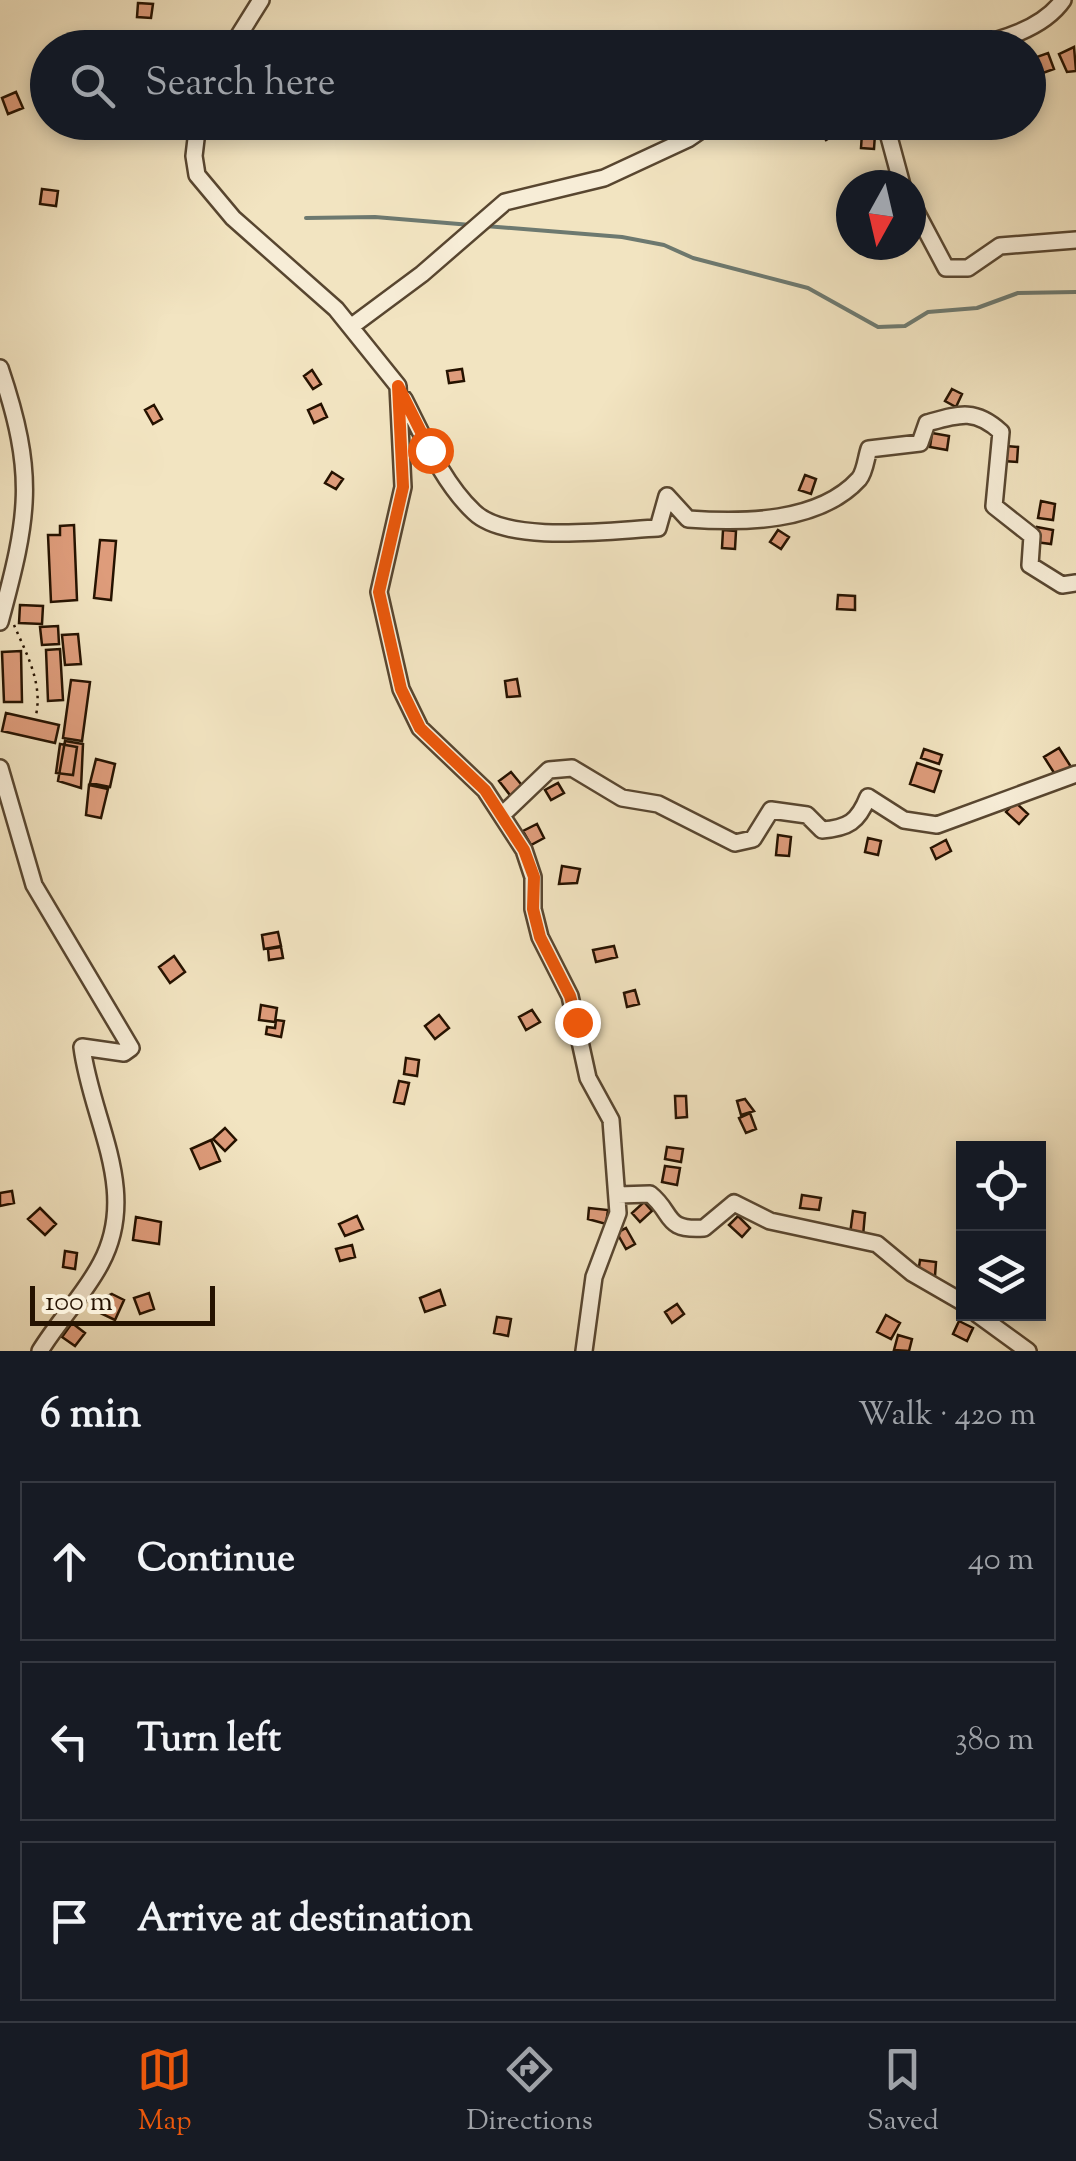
<!DOCTYPE html>
<meta charset="utf-8">
<style>
:root{--surface:#171b24;--page:#20242c;--text:#f1f3f6;--muted:#9ea1a6;--line:#363941;--accent:#ea580c}
body{margin:0;font-family:"Sorts Mill Goudy",serif;background:var(--page);color:var(--text)}
.controls{position:absolute;right:30px;bottom:30px;display:grid;overflow:hidden;border-radius:0px;box-shadow:0 5px 15px #0003}
.controls button{width:90px;height:90px;display:grid;place-items:center;padding:0;border:0;border-bottom:2px solid var(--line);background:var(--surface);color:var(--text);font:50px sans-serif}
.compass{position:absolute;left:836px;top:170px;width:90px;height:90px;border-radius:50%;background:var(--surface);box-shadow:0 5px 15px #0003;rotate:188deg}
.scale{position:absolute;left:30px;bottom:25px;width:185px;box-sizing:border-box;padding-left:10px;border:5px solid #251200;border-top:0;font-size:28px;line-height:35px;white-space:nowrap;color:#251200;-webkit-text-stroke:8px #f7edd7;paint-order:stroke}
.stop{position:absolute;width:30px;height:30px;margin:-22px;border:8px solid #ea580c;border-radius:50%;background:#fff}
.stop.end{background:#ea580c;border-color:#fff;box-shadow:0 2px 10px #0008}
.list{margin:0;padding:0;list-style:none}
h2{display:flex;justify-content:space-between;align-items:center;height:130px;margin:0;padding:0 40px;font-size:42px}
h2 small{font-size:32px;font-weight:400;color:var(--muted)}
.list li{display:grid;grid-template-columns:65px 1fr auto;gap:30px;align-items:center;box-sizing:border-box;height:160px;margin:0 20px 20px;padding:0 20px;border:2px solid var(--line);border-radius:0px}
.list b{display:block;font-size:38px;white-space:nowrap}
.list em{font-size:32px;font-style:normal;color:var(--muted)}
.icon{flex:none;width:55px;height:55px;fill:none;stroke:currentColor;stroke-width:2;stroke-linecap:round;stroke-linejoin:round}
.map{position:relative;flex:none;width:1076px;height:1351px;overflow:hidden}
.search{position:absolute;background:var(--surface);box-shadow:0 5px 15px #0003;left:30px;right:30px;top:30px;height:110px;display:flex;align-items:center;gap:25px;box-sizing:border-box;padding:0 35px;border-radius:55px;color:var(--muted);font-size:38px}
.sheet{height:670px;background:var(--surface)}
nav{display:flex;justify-content:space-around;align-items:center;box-sizing:border-box;height:140px;border-top:2px solid var(--line);background:var(--surface);font-size:28px;color:var(--muted)}
nav a{display:grid;justify-items:center;gap:5px}
nav .on{color:var(--accent)}
.map>svg:first-child{display:block}
.lines{fill:none;stroke-linecap:round;stroke-linejoin:round}
.stream{stroke:#6d7970;stroke-width:4}
.building{fill:#de9c7b;stroke:#251200;stroke-width:2.5}
.minor-casing{stroke:#584630;stroke-width:20}
.path{stroke:#251200;stroke-width:2.5;stroke-dasharray:2.5 5;stroke-linecap:butt}
.minor{stroke:#f7edd7;stroke-width:15}
.route{stroke:#ea580c;stroke-width:12}
</style>
<div class="map">
<svg width="1076" height="1351" viewBox="0 0 1076 1351">
<rect width="100%" height="100%" fill="#f2e4c1"/>
<filter id="stains"><feTurbulence type="fractalNoise" baseFrequency=".002" numOctaves="4"/><feColorMatrix values="0 0 0 0 .2 0 0 0 0 .09 0 0 0 0 .02 0 0 0 .5 -.17"/></filter>
<radialGradient id="worn" r=".72"><stop offset=".6" stop-color="#630" stop-opacity="0"/><stop offset="1" stop-color="#630" stop-opacity=".3"/></radialGradient>
<g class="lines">
<path class="stream" d="M306 218 375 217 471 225
M485 226 622 237 664 245 693 258 808 288 878 327 905 326 928 312 977 308 1018 293 1076 292"/>
</g>
<path class="building" d="M138 3 153 4 151 18 137 17Z
M1074 47 1076 71 1067 72 1059 54Z
M1048 53 1054 69 1029 78 1028 60Z
M16 92 23 108 8 114 2 98Z
M833 122 839 132 826 140 819 129Z
M862 133 875 134 874 149 861 148Z
M42 189 58 191 56 206 40 204Z
M462 369 464 381 449 383 447 371Z
M312 370 321 384 313 389 304 376Z
M952 389 962 394 956 407 945 401Z
M321 404 327 417 314 423 308 410Z
M154 405 162 419 153 424 145 410Z
M932 433 949 436 947 450 930 447Z
M1006 446 1018 447 1017 462 1004 461Z
M332 472 343 479 336 489 325 483Z
M805 475 816 479 811 494 799 490Z
M1041 501 1055 504 1053 520 1038 518Z
M74 525 77 600 51 602 48 535H60V526Z
M1037 527 1053 530 1051 544 1035 542Z
M723 530 736 531 735 549 722 548Z
M778 530 789 537 781 549 770 542Z
M100 540 116 541 111 600 94 598Z
M838 595 855 596V610L837 609Z
M20 605 43 606 42 624 19 623Z
M58 626 59 644 42 645 40 627Z
M78 634 81 664 65 665 62 635Z
M60 649 63 700 48 701 46 650Z
M21 651 22 702H4L2 652Z
M517 679 520 696 507 697 505 681Z
M71 680 90 682 82 741 63 738Z
M6 713 59 725 55 743 2 731Z
M65 741 83 744 81 788 58 781Z
M60 744 77 747 73 775 56 773Z
M1059 748 1073 770 1058 779 1044 757Z
M924 749 942 755 939 764 921 758Z
M96 759 115 764 110 787 90 783Z
M917 763 941 771 934 792 910 784Z
M511 772 525 789 513 799 499 781Z
M558 783 564 793 551 800 545 790Z
M89 785 108 789 101 818 86 815Z
M1015 802 1028 814 1019 824 1006 812Z
M537 824 544 838 531 845 523 831Z
M778 835 791 837 789 856 776 855Z
M868 838 881 841 878 855 865 852Z
M946 840 951 851 936 859 931 848Z
M562 866 580 869 577 883 559 884Z
M278 932 281 946 264 949 262 935Z
M614 946 617 957 596 962 593 950Z
M281 947 283 958 269 960 268 949Z
M174 956 185 972 170 983 159 967Z
M635 990 639 1004 627 1007 624 993Z
M261 1005 277 1008 275 1022 259 1020Z
M532 1010 540 1022 526 1030 519 1017Z
M439 1015 449 1028 435 1039 425 1026Z
M276 1020 284 1021 281 1037 266 1034 267 1027 275 1028Z
M406 1058 419 1060 417 1076 404 1074Z
M399 1081 409 1083 404 1104 394 1102Z
M675 1096H686L687 1117 676 1118Z
M745 1099 754 1111 741 1115 737 1101Z
M750 1113 756 1129 746 1133 739 1118Z
M225 1128 236 1140 225 1151 213 1139Z
M211 1140 220 1161 200 1169 191 1149Z
M667 1147 683 1149 681 1162 665 1159Z
M665 1166 680 1168 677 1185 662 1182Z
M12 1191 14 1203 0 1206V1193Z
M802 1195 821 1198 819 1210 800 1208Z
M644 1202 652 1211 640 1222 632 1213Z
M40 1208 56 1224 45 1235 28 1219Z
M589 1208 608 1210 606 1224 588 1219Z
M853 1211 865 1213 863 1236 850 1234Z
M357 1216 363 1229 345 1236 339 1224Z
M738 1216 750 1228 742 1237 729 1225Z
M136 1217 161 1222 159 1244 133 1240Z
M626 1228 635 1244 626 1249 617 1233Z
M352 1245 355 1257 340 1261 336 1249Z
M65 1251 77 1253 75 1269 63 1267Z
M920 1260 936 1262 935 1276 918 1274Z
M440 1290 445 1305 425 1312 420 1298Z
M149 1293 154 1309 140 1314 134 1298Z
M112 1294 124 1300 115 1320 98 1312 105 1297Z
M677 1304 684 1314 672 1323 665 1312Z
M886 1315 900 1323 891 1339 877 1332Z
M497 1317 511 1319 508 1336 494 1333Z
M959 1321 973 1328 967 1341 953 1334Z
M72 1323 85 1333 75 1346 62 1337Z
M898 1335 912 1339 909 1351 894 1350Z"/>
<g class="lines">
<g class="minor-casing">
<path id="minor" d="M231 48 261 0
M966 48C999 41 1043 29 1063 0
M198 122 194 156 197 175 233 218 336 309 398 386 403 487 379 592 401 689 420 728 485 790 524 850 533 877V909L540 937 570 996 588 1078 611 1120 618 1213 594 1277 584 1351
M885 122 902 185
M911 202 946 268H968L1000 246 1076 240
M352 326 422 274 505 202 604 178 688 139 713 122
M0 368C36 475 29 515 0 622
M404 399C423 436 443 483 474 512 508 545 614 530 658 528L667 496 688 519C742 523 819 523 859 479 865 472 866 458 869 449L920 443 927 423C959 414 975 408 1001 432L994 506 1032 536 1030 565 1062 585 1076 583
M0 768 34 885 131 1048 124 1053 82 1047C91 1120 140 1190 101 1263 85 1294 59 1320 40 1351
M503 814 549 770 572 768 622 798 658 804 735 843 753 839 771 810 807 815 822 830C848 828 858 822 868 797L904 820 937 825 1076 774
M618 1195 650 1194C674 1213 663 1231 704 1228L734 1203 770 1221 877 1244 912 1273 964 1303
M977 1314 1028 1351"/>
</g>
<path class="path" d="M14 625C26 653 43 683 36 715"/>
<use href="#minor" class="minor"/>
</g>
<g class="lines">
<path class="route" d="M430 450 398 386 403 487 379 592 401 689 420 728 485 790 524 850 534 877 533 909 540 937 570 996 577 1022"/>
</g>
<rect width="100%" height="100%" filter="url(#stains)"/>
<rect width="100%" height="100%" fill="url(#worn)"/>
</svg>
<div class="controls">
<button><svg class="icon" aria-label="locate" viewBox="0 0 24 24"><circle cx="12" cy="12" r="6"/><path d="M12 2v4M12 18v4M2 12h4M18 12h4"/></svg></button>
<button><svg class="icon" aria-label="layers" viewBox="0 0 24 24"><path d="M12 4l9 5-9 5-9-5zM3 14l9 5 9-5"/></svg></button>
</div>
<svg class="compass" viewBox="-18 -18 36 36"><path d="M0-13l5 13h-10z" fill="#e53935"/><path d="M0 13l5-13h-10z" fill="#9ea1a6"/></svg>
<div class="scale">100 m</div>
<div class="stop" style="left:430px;top:450px"></div>
<div class="stop end" style="left:577px;top:1022px"></div>
<div class="search"><svg class="icon" aria-label="search" viewBox="0 0 24 24"><circle cx="10" cy="10" r="6"/><path d="M15 15l6 6"/></svg>Search here</div>
</div>
<section class="sheet">
<h2>6 min<small>Walk · 420 m</small></h2>
<ul class="list">
<li><svg class="icon" aria-label="ahead" viewBox="0 0 24 24"><path d="M12 20V5M6 11l6-6 6 6"/></svg><div><b>Continue</b></div><em>40 m</em></li>
<li><svg class="icon" aria-label="left" viewBox="0 0 24 24"><path d="M17 20v-9H6M10 6l-5 5 5 5"/></svg><div><b>Turn left</b></div><em>380 m</em></li>
<li><svg class="icon" aria-label="arrive" viewBox="0 0 24 24"><path d="M6 21V4h12l-3 4 3 4H6"/></svg><div><b>Arrive at destination</b></div></li>
</ul>
</section>
<nav>
<a class="on"><svg class="icon" aria-label="map" viewBox="0 0 24 24"><path d="M3 6l6-2 6 2 6-2v14l-6 2-6-2-6 2zM9 4v14M15 6v14"/></svg>Map</a>
<a><svg class="icon" aria-label="directions" viewBox="0 0 24 24"><path d="M12 3l9 9-9 9-9-9zM9 14v-3h6M13 9l2 2-2 2"/></svg>Directions</a>
<a><svg class="icon" aria-label="saved" viewBox="0 0 24 24"><path d="M7 4h10v16l-5-4-5 4z"/></svg>Saved</a>
</nav>
